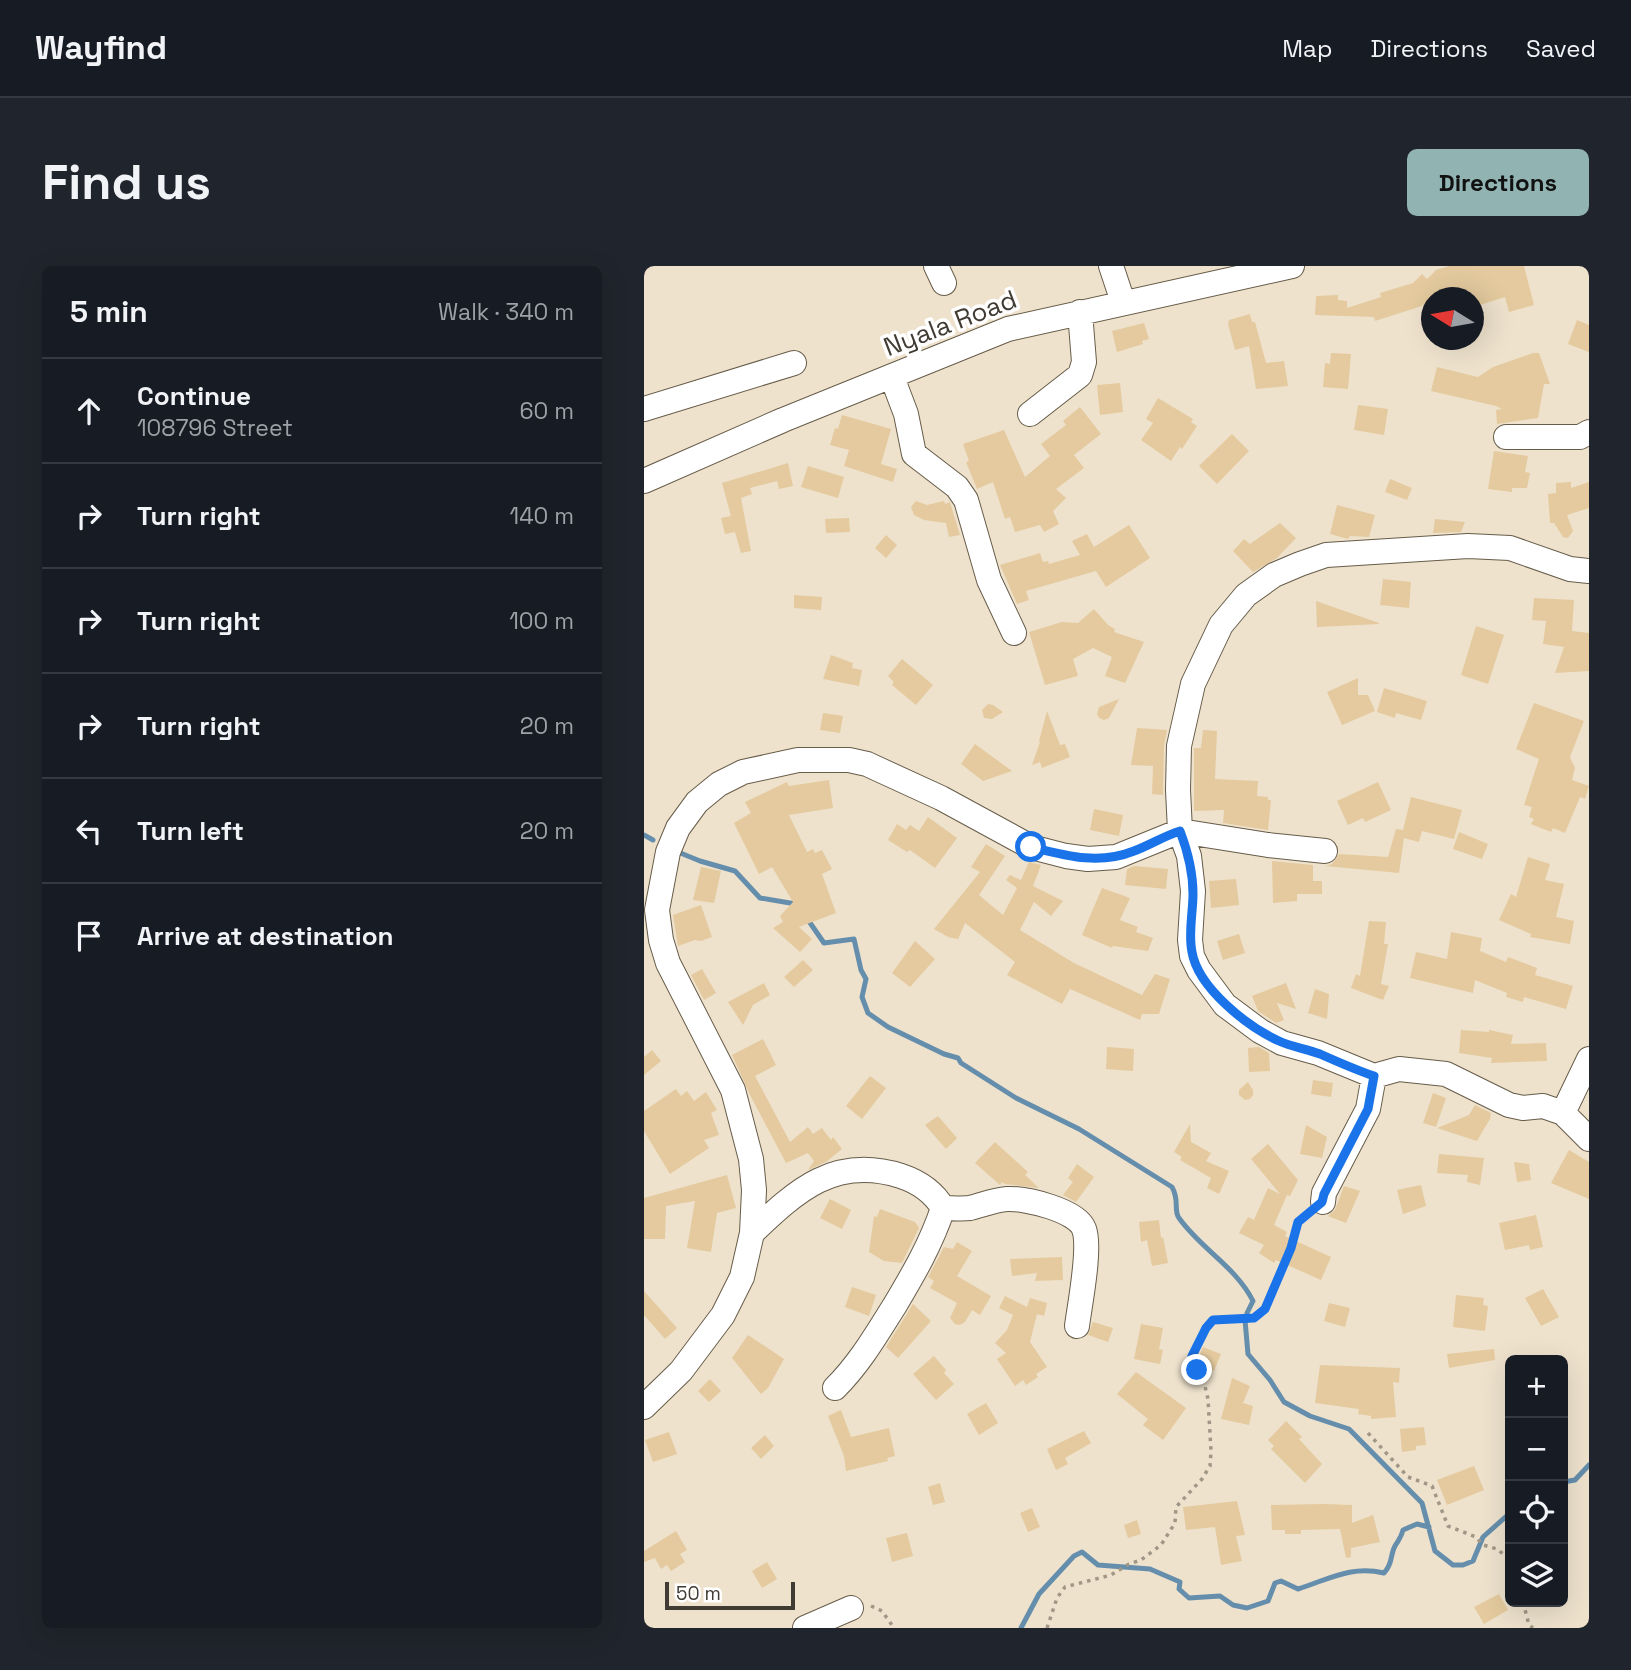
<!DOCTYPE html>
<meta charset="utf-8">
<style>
:root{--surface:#171b24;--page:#20242c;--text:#f1f3f6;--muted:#9ea1a6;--line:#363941;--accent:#91b4b2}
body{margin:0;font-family:"Space Grotesk",sans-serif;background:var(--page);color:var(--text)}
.controls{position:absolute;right:21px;bottom:21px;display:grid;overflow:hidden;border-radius:10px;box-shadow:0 7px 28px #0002}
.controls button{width:63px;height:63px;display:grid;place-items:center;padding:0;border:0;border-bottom:2px solid var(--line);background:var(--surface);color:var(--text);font:35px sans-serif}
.compass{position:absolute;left:777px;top:21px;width:63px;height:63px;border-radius:50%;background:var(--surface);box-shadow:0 7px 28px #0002;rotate:281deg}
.scale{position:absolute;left:21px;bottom:18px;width:130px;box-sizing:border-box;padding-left:7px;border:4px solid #413c33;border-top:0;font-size:19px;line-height:24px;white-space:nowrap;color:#413c33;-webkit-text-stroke:5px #fff;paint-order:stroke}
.stop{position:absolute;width:21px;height:21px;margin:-16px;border:5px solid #1a73e8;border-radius:50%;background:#fff}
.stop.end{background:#1a73e8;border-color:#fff;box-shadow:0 2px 7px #0008}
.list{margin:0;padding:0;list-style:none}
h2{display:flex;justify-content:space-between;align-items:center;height:91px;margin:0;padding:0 28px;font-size:30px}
h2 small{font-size:23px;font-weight:400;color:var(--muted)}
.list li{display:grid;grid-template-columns:46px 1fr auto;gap:21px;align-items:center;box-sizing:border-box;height:105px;padding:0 28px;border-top:2px solid var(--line)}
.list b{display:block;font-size:26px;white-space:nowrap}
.list p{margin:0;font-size:23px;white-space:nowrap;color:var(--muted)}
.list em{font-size:23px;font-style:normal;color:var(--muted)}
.icon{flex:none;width:38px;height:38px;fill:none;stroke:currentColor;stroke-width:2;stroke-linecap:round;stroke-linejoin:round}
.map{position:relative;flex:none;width:945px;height:1362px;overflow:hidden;border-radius:10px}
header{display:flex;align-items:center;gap:42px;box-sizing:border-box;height:98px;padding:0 35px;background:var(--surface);border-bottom:2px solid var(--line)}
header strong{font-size:33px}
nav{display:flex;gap:38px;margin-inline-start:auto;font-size:24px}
.intro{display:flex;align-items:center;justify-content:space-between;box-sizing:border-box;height:168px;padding:0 42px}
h1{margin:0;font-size:49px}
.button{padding:18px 32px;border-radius:10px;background:var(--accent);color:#111;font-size:24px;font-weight:700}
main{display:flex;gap:42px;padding:0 42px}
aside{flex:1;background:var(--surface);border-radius:10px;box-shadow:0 7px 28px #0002}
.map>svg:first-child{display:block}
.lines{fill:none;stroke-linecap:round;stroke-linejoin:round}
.stream{stroke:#658eac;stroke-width:5}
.building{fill:#e4ca9e}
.minor-casing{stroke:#675c49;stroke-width:26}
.path{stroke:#a09787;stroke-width:3.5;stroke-dasharray:3.5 5;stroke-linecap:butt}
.minor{stroke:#fff;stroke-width:24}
.route{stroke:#1a73e8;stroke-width:9}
.labels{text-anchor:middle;stroke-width:7;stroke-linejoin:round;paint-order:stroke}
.street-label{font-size:26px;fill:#413c33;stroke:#fff}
</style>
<header>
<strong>Wayfind</strong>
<nav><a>Map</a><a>Directions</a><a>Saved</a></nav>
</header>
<div class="intro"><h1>Find us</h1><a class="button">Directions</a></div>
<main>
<aside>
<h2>5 min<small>Walk · 340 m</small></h2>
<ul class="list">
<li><svg class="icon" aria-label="ahead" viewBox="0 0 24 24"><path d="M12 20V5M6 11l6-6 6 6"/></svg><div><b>Continue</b><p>108796 Street</p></div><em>60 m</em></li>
<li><svg class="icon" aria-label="right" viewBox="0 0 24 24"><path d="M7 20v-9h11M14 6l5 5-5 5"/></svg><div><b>Turn right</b></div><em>140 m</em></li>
<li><svg class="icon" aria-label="right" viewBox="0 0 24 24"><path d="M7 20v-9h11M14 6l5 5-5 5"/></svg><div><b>Turn right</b></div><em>100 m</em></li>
<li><svg class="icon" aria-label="right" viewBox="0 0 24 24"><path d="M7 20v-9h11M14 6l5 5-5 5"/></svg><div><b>Turn right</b></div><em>20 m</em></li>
<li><svg class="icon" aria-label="left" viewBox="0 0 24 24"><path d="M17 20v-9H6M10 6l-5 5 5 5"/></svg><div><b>Turn left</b></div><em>20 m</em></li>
<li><svg class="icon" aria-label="arrive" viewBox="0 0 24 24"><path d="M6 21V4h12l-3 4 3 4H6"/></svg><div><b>Arrive at destination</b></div></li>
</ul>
</aside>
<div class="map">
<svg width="945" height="1362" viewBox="0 0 945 1362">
<rect width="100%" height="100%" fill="#eee2cd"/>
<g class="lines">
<path class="stream" d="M0 569 9 574
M34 586 56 595 91 605 116 632 152 638
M162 651 180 677 210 673 217 704 222 713 218 731 224 747 244 761 300 788 314 792 317 797 372 832 435 863 528 921C536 935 529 944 535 952 557 983 592 1001 609 1035L603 1047
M601 1054 604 1088 626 1114 640 1136 666 1150 705 1163 778 1237 791 1285 809 1299H819L829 1295 839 1271 866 1247
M919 1216 931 1214 945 1199
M377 1362 395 1328 430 1290 438 1286 454 1299 506 1303 536 1316 535 1323 545 1332 576 1330 589 1339 603 1342 624 1335 631 1317 637 1315 654 1323C685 1313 708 1299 740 1307 749 1298 746 1289 751 1280 755 1273 757 1272 759 1264L773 1258 785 1261"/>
</g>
<path class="building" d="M805 0H880L890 39 865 46 861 31 830 41V32H788V48L778 38V40L731 55 730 51 671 49 672 30 694 29V34L703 35V42L737 31 736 27 769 17 778 8 783 13 792 4Z
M606 48 608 56H611L622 97 640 95 644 120 612 123 605 80 591 84 584 58 585 54Z
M933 54 945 59V86L924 78Z
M500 57 505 73 498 75 499 78 473 86 468 65Z
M687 87 707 88 704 123 679 121 681 97 686 98Z
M889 87H895L906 118H900L894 152 853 158 852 144 858 143 852 140 787 125 793 101 834 111 849 101Z
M476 117 479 146 456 149 453 119Z
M514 132 549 153 547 156 553 160 538 183 536 181 527 195 497 174 509 157 502 153Z
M714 139 744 143 740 169 710 164Z
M436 141 457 168 430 189 440 202 412 223 422 232 409 245 415 258 400 266 396 259 371 266 366 251 361 253 349 216 333 223 322 196 325 195 319 178 360 164 381 211 406 190 397 178 422 159 419 155Z
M198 149 247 163 237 198 253 203 249 216 200 200 205 184 186 179 191 162 194 163Z
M588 168 605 185 573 218 555 200Z
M850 185 884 190 881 206 886 207 883 222H868V226L844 223Z
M144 197 149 220 135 223 133 215 106 222 108 228 97 232 107 285 97 287 91 266 81 268 77 252 87 250 78 217Z
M164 200 200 211 194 232 157 221Z
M746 213 768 222 763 234 741 226Z
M927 216V222L945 216V242L923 249 929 265 924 272 919 271 910 257H906L904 228 912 227V217Z
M272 235 283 239 300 235 301 238 306 236 316 269 305 271 302 257 280 254 270 249 267 241Z
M693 239 731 249 725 271 706 270 704 273 686 268Z
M205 252 206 266 182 267 181 253Z
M791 253 821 256 817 266 789 267Z
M636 257 652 272 633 292 609 306 589 285 600 273 606 278Z
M485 259 506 292 462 321 452 305 382 325 385 334 373 338 356 299 396 287 399 296 404 295 405 298 436 289 428 275 443 268 450 281Z
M242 269 253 279 242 292 231 282Z
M739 313 767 316 765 342 736 339Z
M150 329 178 331 177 344 150 342Z
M890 332 930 334 928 365 945 367V405L911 407 920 381 899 378 902 355 888 354Z
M672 335 735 357V358L673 361Z
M450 343 464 359 471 363 470 366 500 376 481 417 461 410 468 391 449 382 429 393 434 410 401 419 385 366 418 356 434 357Z
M832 360 860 369 844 418 817 409Z
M187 389 209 397 208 402 218 404 215 420 179 413Z
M258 393 289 419 272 439 248 419 250 416 244 410Z
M714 412V429H724L731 445 698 459 683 426Z
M740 422 783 435 777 454 752 447 751 452 733 446Z
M475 433 465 452 460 454 455 452 453 448 455 441Z
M890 437 940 455 926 491 931 502 928 514 945 520 941 533 936 531 921 567 909 562 907 566 887 558 890 553 885 551 888 541 880 539 895 493 872 483Z
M344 438 349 439 359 446 348 453 340 452 338 444Z
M403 445 416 479 421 478 426 491 398 502 396 496 388 499 396 476 395 475Z
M179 447 199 450 196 467 176 464Z
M493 462 523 464 520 480 519 529 508 528 509 500 487 499Z
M559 464 573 465 571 513 614 515 613 530 624 531V534H627L624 564 579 557 580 544 550 545V482H557Z
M331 478 368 505 339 515 317 498Z
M185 514 189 542 145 549 163 586 169 583 171 587 178 584 188 603 178 608 192 647 155 661 168 673 156 686 129 662 139 656 136 650 149 636 128 601 115 608 90 557 107 547 101 536 143 516 145 520Z
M734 516 747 544 721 556 719 552 704 559 693 535Z
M767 531 818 544 810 573 778 565 775 576 760 572 755 607 681 600 688 598 695 588 744 591 752 563 759 564Z
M450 543 479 549 475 570 446 564Z
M284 551 313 572 291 602 266 584 263 586 244 574 253 558 262 564 266 559 275 565Z
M815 566 844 578 838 593 809 583Z
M342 578 361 590 335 629 359 649 373 622 362 614 366 609 377 614 385 596 397 599 389 620 419 635 407 650 390 636 376 664 430 697 498 729 511 708 526 713 515 748H498L496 754 426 723 418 738 363 709 371 696 321 657 314 673 304 671 290 663 336 606 327 601Z
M884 591 906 598 901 614 920 618 912 651 930 655 926 678 886 671 887 668 855 654 867 628 872 631Z
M628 595 669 599V615H678V628H653V635L629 637Z
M490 600 524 603 522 623 481 619 483 603Z
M57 601 77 605 70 637 49 634Z
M592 613 595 639 567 642 565 615Z
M458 622 486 632 476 654 494 661 492 666 509 672 504 685 469 680 468 682 438 669Z
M57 639 68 671 57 675 51 674 34 680 29 649Z
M725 655 742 656 740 678H744L737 718 745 720 739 734 707 722 712 708 716 710Z
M807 666 838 672 836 685 862 696 864 691 893 702 891 709 929 720 922 743 880 731 879 736 862 731 863 727 831 714 829 727 766 712 772 686 803 693Z
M595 668 601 687 579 694 573 675Z
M271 675 291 693 266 721 248 707Z
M159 694 169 704 150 721 140 711Z
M58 703 72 727 60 734 47 709Z
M120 717 126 729 109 739 99 759 84 736Z
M642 717 652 743 633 737 640 754 632 757 614 745 608 730Z
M671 723 685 728 683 753 664 747Z
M817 764 845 766V764L869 769 867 778 902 777 903 795 847 797 848 792 815 787Z
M119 773 132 799 111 810 146 876 164 861 169 868 178 862 187 874 189 871 198 883 182 896 164 904 170 895 164 887 142 897 106 829 88 789Z
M463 781 490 783 489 805 462 803Z
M615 781 625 787 626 805 605 806 604 782Z
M8 784 17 795 0 809V791Z
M226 810 242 822 218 853 202 840Z
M669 814 689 817 687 831 667 828Z
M604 816 609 824V829L606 833 601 834 595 829V824Z
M32 823 37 830 43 825 50 835 62 826 73 844 67 847 75 869 60 874 65 882 26 908 0 865V845Z
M789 827 802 832 792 861 779 857Z
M831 839 847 847 846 853 833 875 793 862 825 849Z
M294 850 313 872 302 883 281 859Z
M546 858 547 876 567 887 562 895 585 905 575 928 563 922 567 912 536 894 538 891 530 886Z
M662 859 683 871 678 892 656 888Z
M351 876 384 906 381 909 395 922 361 918 358 916 356 919 331 897Z
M624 878 654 914 646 930 643 929 630 959 643 966 641 970 687 991 677 1014 632 994 630 997 615 987 620 979 595 967 604 951 610 954 624 922 636 928 607 893Z
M925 884 945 896V933L907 917Z
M795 888 840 892 836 919 823 916 824 909 793 907Z
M870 896 885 898 887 914 873 916Z
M433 898 450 911 432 936 419 929 429 916 424 912Z
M83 909 92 942 73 947 67 986 43 982 51 935 22 940 21 973H0V932Z
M777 919 782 940 759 948 753 924Z
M700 920 716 925 702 957 684 950 691 944Z
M186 933 207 944 198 963 176 952Z
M236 943 271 956 275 962 258 997 240 995 225 986 230 950 233 951Z
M892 949 899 981 886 984 885 979 861 984 855 957Z
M515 954 517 972 519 971 524 997 508 1000 503 974 497 976 495 956Z
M313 976 328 985 313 1010 347 1030 336 1049 328 1044 321 1056 316 1059 311 1058 306 1052 313 1037 286 1022 290 1015 284 1011 300 981 309 983Z
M418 991 419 1014 391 1015 393 1007 368 1010 366 993Z
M208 1021 232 1029 225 1050 201 1041Z
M899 1023 915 1051 897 1060 881 1032Z
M0 1025 33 1062 21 1073 0 1049Z
M812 1029 840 1032 839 1039 844 1040 841 1065 809 1061Z
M361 1030 383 1041 386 1032 403 1037 400 1050 393 1048 386 1076 403 1101 392 1108 394 1111 382 1119 379 1114 371 1120 353 1093 362 1087 351 1077 363 1064 369 1049 355 1042Z
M685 1037 706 1042 701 1061 680 1055Z
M269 1038 287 1055 254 1092 242 1081Z
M449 1056 469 1062 464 1076 444 1069Z
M497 1058 519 1062 515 1083 519 1084 516 1098 490 1093Z
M104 1069 140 1093 124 1122 117 1128 88 1092Z
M559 1081 577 1088 570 1105 552 1098Z
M850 1083 851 1094 805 1102 803 1088Z
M290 1090 302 1104 300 1107 310 1118 292 1134 269 1108Z
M676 1099 756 1102 755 1117 749 1116 752 1151 727 1153V1150L714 1148 715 1143 671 1137Z
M492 1106 542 1142 519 1174 499 1159 504 1153 473 1128Z
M588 1112 606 1120 599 1137 609 1140 605 1159 577 1153Z
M66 1113 77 1125 65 1136 54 1125Z
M342 1137 354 1157 335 1169 323 1148Z
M197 1144 207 1171 245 1162 251 1190 243 1192 244 1195 202 1205 200 1190 184 1150Z
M642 1155 658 1171 655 1173 678 1198 661 1217 627 1183 630 1180 624 1174Z
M780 1161 782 1179 772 1180V1184L758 1186 756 1163Z
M440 1165 447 1177 421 1192 424 1198 412 1204 403 1183Z
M25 1166 33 1188 9 1196 1 1174Z
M121 1169 130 1180 117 1193 107 1182Z
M830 1200 840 1224 803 1239 793 1214Z
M296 1217 301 1236 289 1239 284 1221Z
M593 1235 601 1269 592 1270 598 1295 577 1299 571 1261 542 1264 539 1241Z
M680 1238 708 1239V1257L729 1249 736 1276 707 1282V1291L702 1292 696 1263 657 1264V1268H641V1264H628L627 1239Z
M388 1242 396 1261 384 1266 376 1247Z
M493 1254 497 1268 484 1272 480 1259Z
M32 1265 43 1284 36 1288 41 1296 27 1305 23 1299 17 1303 11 1292 0 1296V1285Z
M263 1267 269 1290 248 1296 242 1272Z
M123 1296 133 1313 118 1322 108 1305Z
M855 1328 864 1344 840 1358 830 1341Z"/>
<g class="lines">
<g class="minor-casing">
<path id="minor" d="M292 0 300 17
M467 0 479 36
M248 111 262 148 270 188 313 221 322 234 345 314 370 367
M0 143 150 97
M386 148 436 109 440 96 436 46
M862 171H936L945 166
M0 215 139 154 364 63 648 0
M945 793 919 847 945 873
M919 847 899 840 879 842 865 839 802 808 755 803 730 810 674 787 638 777 616 765 581 739 555 704 548 690 546 674 549 625 545 590 536 565 534 524 535 480 549 418 577 359 602 329 630 309 656 298 682 289 824 280 866 282 926 303 945 305
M679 936 680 927 724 843 730 810
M108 967C153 924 191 889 257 910 275 916 289 925 299 942
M191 1122C216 1097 232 1069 251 1039 270 1007 287 978 299 942 308 942 317 943 326 942 338 939 350 934 363 933 381 932 433 944 440 963 447 982 436 1037 433 1060
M0 1141 37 1105 79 1049 98 1011 108 967 110 924 107 893 89 824 24 697 17 674 13 644 24 586 34 562 53 536 75 518 99 506 154 494H205L223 498 297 532 387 581 422 590 444 593 472 591 536 565 624 579 681 585
M161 1362 207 1342"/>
</g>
<path class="path" d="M724 1167 764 1211 788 1220 804 1260 832 1271 839 1279 853 1283 864 1292 866 1299
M879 1336 885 1359 889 1362
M227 1340 238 1345 250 1362
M403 1362 413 1332 421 1321 467 1309 485 1298 497 1294 517 1279 531 1257 532 1241 558 1213 566 1200 567 1185 564 1133 560 1116 548 1090 562 1061 569 1054 610 1052 621 1043 647 982 654 956 664 948"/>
<use href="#minor" class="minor"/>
</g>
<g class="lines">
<path class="route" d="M387 581C423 590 455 599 490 585 506 579 520 570 536 565 544 586 549 606 549 628 549 647 544 667 548 686 554 722 604 761 635 775 648 781 663 783 676 788 694 796 712 804 730 810L724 843 680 928 678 936 654 956 647 982 621 1043 610 1052 569 1054 562 1062 548 1090 553 1104"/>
</g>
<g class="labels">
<g class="street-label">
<text transform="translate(306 57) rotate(-21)" y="9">Nyala Road</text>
</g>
</g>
</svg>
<div class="controls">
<button>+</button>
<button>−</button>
<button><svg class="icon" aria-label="locate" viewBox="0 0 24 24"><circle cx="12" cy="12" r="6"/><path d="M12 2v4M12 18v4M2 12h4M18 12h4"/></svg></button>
<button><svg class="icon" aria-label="layers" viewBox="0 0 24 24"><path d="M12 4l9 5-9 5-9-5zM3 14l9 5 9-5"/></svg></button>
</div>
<svg class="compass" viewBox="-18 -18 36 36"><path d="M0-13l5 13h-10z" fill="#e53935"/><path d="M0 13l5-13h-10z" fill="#9ea1a6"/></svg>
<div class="scale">50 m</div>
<div class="stop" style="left:387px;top:581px"></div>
<div class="stop end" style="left:553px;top:1104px"></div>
</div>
</main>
